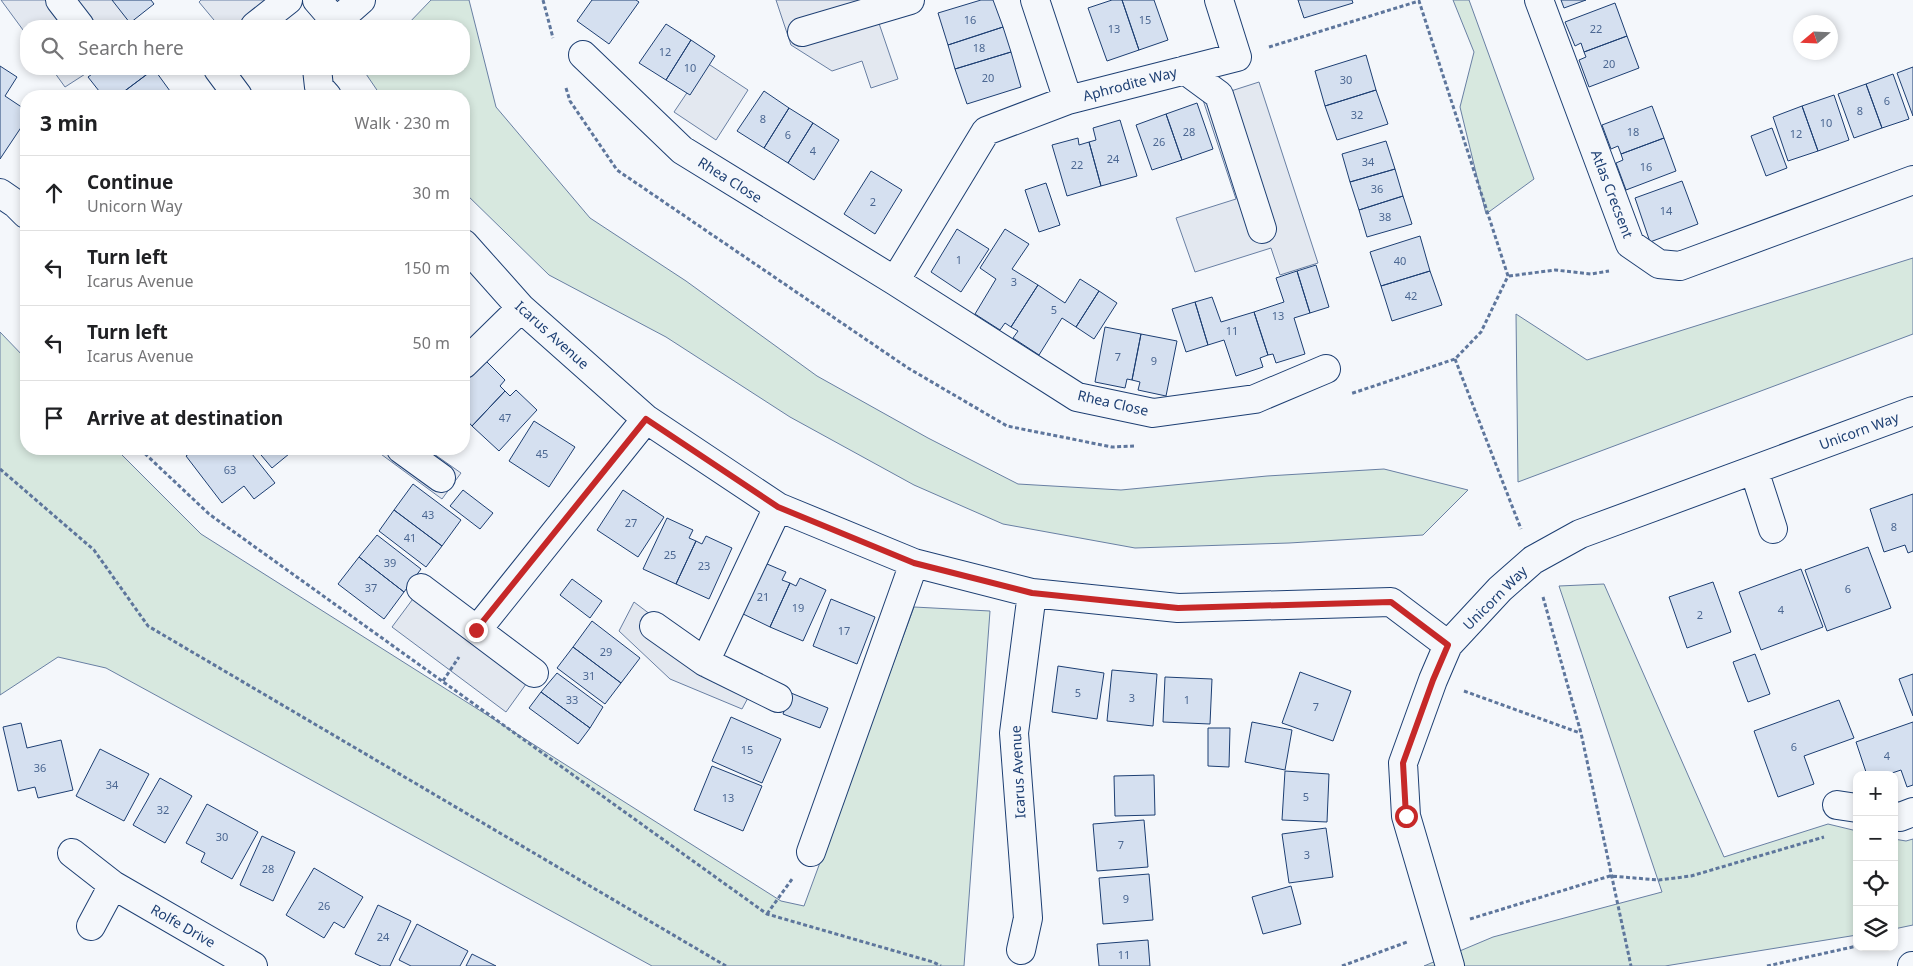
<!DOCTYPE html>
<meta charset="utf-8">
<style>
:root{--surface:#fff;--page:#f6f6f6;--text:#202124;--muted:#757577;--line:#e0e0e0}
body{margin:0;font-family:"Noto Sans",sans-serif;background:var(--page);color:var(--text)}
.controls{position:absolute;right:15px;bottom:15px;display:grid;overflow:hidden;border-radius:10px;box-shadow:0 2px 8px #0003}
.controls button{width:45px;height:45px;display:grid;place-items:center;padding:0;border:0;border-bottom:1px solid var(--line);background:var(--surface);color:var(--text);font:25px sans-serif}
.compass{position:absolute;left:1793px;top:15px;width:45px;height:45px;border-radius:50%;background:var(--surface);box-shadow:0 2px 8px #0003;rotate:251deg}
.stop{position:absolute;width:15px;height:15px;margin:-11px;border:4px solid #c62828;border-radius:50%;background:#fff}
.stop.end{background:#c62828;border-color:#fff;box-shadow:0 1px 5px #0008}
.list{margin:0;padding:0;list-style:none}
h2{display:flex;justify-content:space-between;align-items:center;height:65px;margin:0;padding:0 20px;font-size:21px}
h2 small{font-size:16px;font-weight:400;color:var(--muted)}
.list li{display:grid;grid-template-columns:32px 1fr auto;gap:15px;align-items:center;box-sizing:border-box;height:75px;padding:0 20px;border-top:1px solid var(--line)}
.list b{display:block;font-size:19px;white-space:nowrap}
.list p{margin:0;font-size:16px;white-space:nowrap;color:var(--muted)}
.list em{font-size:16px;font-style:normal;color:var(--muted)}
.icon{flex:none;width:28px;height:28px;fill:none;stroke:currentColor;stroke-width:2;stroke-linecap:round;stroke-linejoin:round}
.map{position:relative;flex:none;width:1913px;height:966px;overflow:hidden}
.search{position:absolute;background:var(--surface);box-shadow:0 2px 8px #0003;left:20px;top:20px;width:450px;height:55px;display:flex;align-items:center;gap:12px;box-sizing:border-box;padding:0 18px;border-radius:20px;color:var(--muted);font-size:19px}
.panel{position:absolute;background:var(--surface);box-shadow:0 2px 8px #0003;left:20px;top:90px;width:450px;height:365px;border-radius:20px}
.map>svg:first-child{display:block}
.green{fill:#d7e8df;stroke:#687fa3}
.parking{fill:#e3e8f0;stroke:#687fa3}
.building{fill:#d5e0f0;stroke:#1d3f73}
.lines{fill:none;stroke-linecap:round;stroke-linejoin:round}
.minor-casing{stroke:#1d3f73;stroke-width:30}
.path{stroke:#5e769c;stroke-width:3;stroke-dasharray:4 2.5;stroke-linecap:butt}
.minor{stroke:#f4f7fb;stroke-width:28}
.route{stroke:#c62828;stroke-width:6}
.labels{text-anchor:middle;stroke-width:4;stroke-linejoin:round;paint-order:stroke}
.number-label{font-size:11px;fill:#4b6792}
.street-label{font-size:14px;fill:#1d3f73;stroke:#f4f7fb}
</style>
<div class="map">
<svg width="1913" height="966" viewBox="0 0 1913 966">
<rect width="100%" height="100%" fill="#f4f7fb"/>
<path class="green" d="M431 0H469L496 107 590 218 686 281 817 376 928 438 1018 484 1121 490 1267 476 1384 469 1468 490 1423 535 1289 543 1135 548 1003 524 914 485 790 417 666 337 549 275 464 192V96H381L364 71 366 69H464V26H406Z
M1453 0H1469L1534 179 1486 214 1460 107 1474 52Z
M1913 258V334L1518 482 1516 314 1587 360Z
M0 332 26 359V449H116L201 534 781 901 804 906 914 607 990 611 964 966H652L106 668 58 657 0 695Z
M1604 584 1724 857 1828 824 1857 831V935L1665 966H1424L1493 937 1662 892 1559 586Z
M1894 839 1906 841 1913 839V925L1894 929Z"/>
<path class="parking" d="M1 0H114L129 20V26H26V34Z
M201 0H288L255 26H219L199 2Z
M776 0H871L898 79 871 88 862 61 832 71 791 45Z
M707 63 748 90 716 140 674 112Z
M52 69H93L65 87Z
M1259 82 1318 263 1280 275 1271 248 1195 272 1176 218 1236 199 1203 100Z
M374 449H427L461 473 442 499Z
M421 588 534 673 506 712 392 627Z
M634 602 667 627 757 681 742 709 670 679 619 631Z"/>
<path class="building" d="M112 0H151L154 4 130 23Z
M592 0H636L639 2 609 44 577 21Z
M981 0H993L1003 27 948 45 938 13Z
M1112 0H1122L1139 50 1107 61 1088 8Z
M1122 0H1154L1168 40 1139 50Z
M1298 0H1352L1353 3 1304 18Z
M1561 0H1586L1564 8Z
M1615 3 1627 36 1584 52 1581 43 1575 46 1565 22Z
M666 24 691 40 666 80 639 63Z
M1003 27 1011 52 955 69 948 45Z
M1627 36 1639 68 1589 87 1579 60 1586 57 1584 52Z
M691 40 715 56 690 95 666 80Z
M1011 52 1021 87 967 104 955 69Z
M1366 55 1376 90 1325 106 1315 71Z
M0 66 17 77 5 96 26 110V120L0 159Z
M1913 67V116L1897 73Z
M99 69H154L118 96H103L88 77Z
M154 69 170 91 163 96H118Z
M1893 74 1909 119 1882 128 1866 84Z
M1866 84 1882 128 1854 138 1838 94Z
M1376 90 1388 124 1337 140 1325 106Z
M764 91 789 108 764 148 737 131Z
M1834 95 1849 140 1818 151 1802 106Z
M1197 103 1213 149 1182 160 1166 114Z
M1652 106 1664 138 1621 154 1618 146 1611 149 1602 125Z
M1802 106 1818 151 1788 161 1773 117Z
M789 108 813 123 788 163 764 148Z
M1166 114 1182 160 1152 170 1136 125Z
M1120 120 1137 176 1101 186 1089 142 1096 140 1093 128Z
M813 123 839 140 814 180 788 163Z
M1772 128 1787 168 1766 176 1751 136Z
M1078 138 1079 145 1089 142 1101 186 1067 196 1052 145Z
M1664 138 1676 171 1626 190 1616 163 1623 160 1621 154Z
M1386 141 1395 169 1350 182 1342 154Z
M1395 169 1403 196 1359 210 1350 182Z
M871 171 902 190 875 234 844 214Z
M1682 181 1698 224 1650 242 1635 198Z
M1046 183 1060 225 1039 232 1025 190Z
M1403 196 1412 224 1367 237 1359 210Z
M957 229 989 249 961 292 931 272Z
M1005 229 1029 244 1012 269 1038 285 1011 327 1005 323 1000 330 975 314 996 279 980 268Z
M1420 236 1430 271 1381 286 1370 252Z
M1316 265 1329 307 1310 313 1297 271Z
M1297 271 1310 313 1294 318 1305 354 1276 363 1273 354 1268 355 1254 312 1284 302 1276 278Z
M1430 271 1442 305 1392 321 1381 286Z
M1080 279 1099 291 1076 327 1062 318 1039 355 1013 338 1018 331 1011 327 1038 285 1065 303Z
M1099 291 1117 303 1094 339 1076 327Z
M1212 297 1221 322 1254 312 1268 355 1260 358 1263 367 1236 376 1224 340 1208 345 1195 302Z
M1195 302 1208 345 1186 352 1172 309Z
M1105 327 1141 334 1132 380 1127 379 1125 388 1095 382Z
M1141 334 1177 341 1166 396 1138 390 1140 382 1132 380Z
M485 360 505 380 500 386 505 391 472 426 464 417V382Z
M516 390 537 410 499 451 472 426 505 391 510 396Z
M534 421 575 447 549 487 509 461Z
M195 449H248L275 483 254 499 244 486 222 503 186 456Z
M256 449H295L272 468Z
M413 484 461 520 442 546 394 510Z
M463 490 493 513 480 529 450 506Z
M623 490 664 517 638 557 597 530Z
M1913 494V551L1908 553 1905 545 1884 552 1870 509Z
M394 510 442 546 426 567 379 531Z
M667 518 693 530 689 538 696 541 676 584 643 569Z
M377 535 421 569 404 592 359 557Z
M706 536 732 548 709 599 676 584 696 541 702 544Z
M1868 547 1891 608 1827 631 1805 570Z
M359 557 404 592 384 619 338 584Z
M760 561 786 572 782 580 790 583 770 627 737 611Z
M1801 569 1823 627 1761 650 1739 592Z
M800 578 826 590 803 641 770 627 790 583 796 586Z
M572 579 602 601 590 618 560 595Z
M1713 582 1731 632 1687 648 1669 597Z
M831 599 875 617 857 664 813 646Z
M592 621 640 658 621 683 573 647Z
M573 647 621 683 605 704 557 668Z
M1755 654 1770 694 1748 702 1733 662Z
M1058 666 1104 673 1097 719 1052 712Z
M1112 670 1157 674 1153 726 1107 721Z
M1300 672 1351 691 1333 741 1282 723Z
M557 673 603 707 590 728 541 692Z
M1913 674V716L1899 679Z
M1165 677 1212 679 1210 724 1163 722Z
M541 692 590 728 578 744 529 708Z
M791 693 828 708 820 728 783 714Z
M1839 700 1854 738 1804 756 1814 784 1778 797 1754 731Z
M731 717 781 739 762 783 712 761Z
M1252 722 1292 730 1285 770 1245 762Z
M1913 722V785L1907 787 1901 770 1886 775H1867L1856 742Z
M21 723 27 748 61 740 73 790 38 798 35 787 18 791 3 727Z
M1208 728H1230L1229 767 1208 766Z
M100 749 149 774 124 821 76 796Z
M712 766 762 786 743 831 694 810Z
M1285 771 1329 774 1327 822 1282 820Z
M1154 775 1155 815 1115 816 1114 776Z
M160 778 192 796 165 843 133 825Z
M207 804 258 832 232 879 201 862 205 853 186 843Z
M1144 820 1148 867 1097 871 1093 824Z
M1326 828 1333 877 1289 883 1282 834Z
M262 836 295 852 273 901 240 885Z
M314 868 363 897 344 928 334 922 324 938 286 915Z
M1149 874 1153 920 1103 924 1099 878Z
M1291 886 1301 924 1263 934 1252 897Z
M378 905 411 921 390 966H381L355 954Z
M417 924 468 951 460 966H411L399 960Z
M1148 940 1150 966H1099L1097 944Z
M472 954 496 966H466Z"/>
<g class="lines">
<g class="minor-casing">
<path id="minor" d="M60 0 80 26
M317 0 336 22
M1035 0 1068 100 1237 57 1219 0
M1539 0 1630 244 1659 264 1680 266 1913 180
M255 26 288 0
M333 26 336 22 361 0
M802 32 910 0
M583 55 682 150 895 281 1077 397 1153 413 1255 399 1326 369
M218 69 238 96
M317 69 319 87 327 96
M1185 70 1219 95 1262 229
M0 193 16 204 26 214
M464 244 521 308 646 419 778 507 914 563 1032 593 1178 608 1391 602 1448 645
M895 281 986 131 1068 100
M464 364 521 308
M401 449 441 478
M1754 470 1773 529
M421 588 534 673
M654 626 705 662
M477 630 646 419
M778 698 705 662 778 507
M1837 805 1857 808
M1894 816 1900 817 1913 812
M811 852 914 563
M72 853 113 885 253 966
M91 926 113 885
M1021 950 1028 918 1014 733 1032 593
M1450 966 1406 816 1403 763 1433 680 1448 645 1500 589 1533 560 1580 534 1913 411
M1912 966H1913"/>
</g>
<path class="path" d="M543 0 553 38
M1269 47 1419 1 1508 276 1481 332 1455 359 1350 394
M566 88 570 101 617 170 908 368 1007 426 1112 447 1134 446
M1509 276 1555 270 1591 274 1609 271
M1455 359 1521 529
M140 449 209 514 767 914 933 962 941 966
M0 469 94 550 148 626 726 966
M1543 597 1581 733 1631 966
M443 681 459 657
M1464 691 1580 733
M767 914 792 879
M1470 919 1610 876 1659 880 1691 876 1824 837
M1342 966 1407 942
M1767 966 1857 946"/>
<use href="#minor" class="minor"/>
</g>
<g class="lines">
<path class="route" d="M476 630 646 419 778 507 914 563 1032 593 1178 608 1391 602 1448 645 1433 680 1403 763 1406 816"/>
</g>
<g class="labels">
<g class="number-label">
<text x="970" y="24">16</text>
<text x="1145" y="24">15</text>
<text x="1114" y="33">13</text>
<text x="1596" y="33">22</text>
<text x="979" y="52">18</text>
<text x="665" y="56">12</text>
<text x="1609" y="68">20</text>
<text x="690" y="72">10</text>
<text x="988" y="82">20</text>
<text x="1346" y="84">30</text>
<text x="1887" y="105">6</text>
<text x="1860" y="115">8</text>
<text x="1357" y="119">32</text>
<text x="763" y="123">8</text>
<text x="1826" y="127">10</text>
<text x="1189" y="136">28</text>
<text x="1633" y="136">18</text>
<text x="1796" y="138">12</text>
<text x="788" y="139">6</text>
<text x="1159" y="146">26</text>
<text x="813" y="155">4</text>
<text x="1113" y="163">24</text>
<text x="1368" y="166">34</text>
<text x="1077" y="169">22</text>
<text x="1646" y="171">16</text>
<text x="1377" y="193">36</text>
<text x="873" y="206">2</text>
<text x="1666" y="215">14</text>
<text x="1385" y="221">38</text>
<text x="959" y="264">1</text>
<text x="1400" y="265">40</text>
<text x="1014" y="286">3</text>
<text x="1411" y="300">42</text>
<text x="1054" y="314">5</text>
<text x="1278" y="320">13</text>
<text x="1232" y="335">11</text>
<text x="1118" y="361">7</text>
<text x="1154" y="365">9</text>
<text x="505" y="422">47</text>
<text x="542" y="458">45</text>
<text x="230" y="474">63</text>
<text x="428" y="519">43</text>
<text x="631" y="527">27</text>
<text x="1894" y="531">8</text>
<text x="410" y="542">41</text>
<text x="670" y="559">25</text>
<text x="390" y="567">39</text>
<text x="704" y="570">23</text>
<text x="371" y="592">37</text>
<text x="1848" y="593">6</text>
<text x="763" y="601">21</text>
<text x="798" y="612">19</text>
<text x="1781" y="614">4</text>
<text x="1700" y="619">2</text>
<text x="844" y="635">17</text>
<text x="606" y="656">29</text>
<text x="589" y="680">31</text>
<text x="1078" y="697">5</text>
<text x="1132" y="702">3</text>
<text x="572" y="704">33</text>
<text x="1187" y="704">1</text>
<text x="1316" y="711">7</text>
<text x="1794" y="751">6</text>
<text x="747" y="754">15</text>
<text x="1887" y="760">4</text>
<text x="40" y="772">36</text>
<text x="112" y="789">34</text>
<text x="1306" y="801">5</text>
<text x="728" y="802">13</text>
<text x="163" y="814">32</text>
<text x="222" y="841">30</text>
<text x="1121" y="849">7</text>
<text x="1307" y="859">3</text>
<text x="268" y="873">28</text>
<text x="1126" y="903">9</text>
<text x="324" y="910">26</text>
<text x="383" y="941">24</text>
<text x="1124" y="959">11</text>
</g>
<g class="street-label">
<text transform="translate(1130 84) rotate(-15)" y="5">Aphrodite Way</text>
<text transform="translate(730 180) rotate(32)" y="5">Rhea Close</text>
<text transform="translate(1612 194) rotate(69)" y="5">Atlas Crecsent</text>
<text transform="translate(552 335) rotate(42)" y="5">Icarus Avenue</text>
<text transform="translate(1113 403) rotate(13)" y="5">Rhea Close</text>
<text transform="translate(1859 431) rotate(-20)" y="5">Unicorn Way</text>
<text transform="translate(1495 598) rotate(-45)" y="5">Unicorn Way</text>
<text transform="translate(1018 772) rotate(-93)" y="5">Icarus Avenue</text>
<text transform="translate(183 926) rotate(30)" y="5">Rolfe Drive</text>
</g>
</g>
</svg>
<div class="controls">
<button>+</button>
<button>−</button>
<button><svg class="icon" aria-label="locate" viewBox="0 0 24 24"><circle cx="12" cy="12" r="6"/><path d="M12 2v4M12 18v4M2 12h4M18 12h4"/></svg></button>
<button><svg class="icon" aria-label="layers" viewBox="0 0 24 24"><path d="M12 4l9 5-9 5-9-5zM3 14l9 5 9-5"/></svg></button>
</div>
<svg class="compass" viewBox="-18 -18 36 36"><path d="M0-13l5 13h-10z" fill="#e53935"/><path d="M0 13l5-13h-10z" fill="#757577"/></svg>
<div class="stop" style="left:1406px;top:816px"></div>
<div class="stop end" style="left:476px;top:630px"></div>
<div class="search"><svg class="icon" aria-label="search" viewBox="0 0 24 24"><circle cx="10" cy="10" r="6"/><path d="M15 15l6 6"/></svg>Search here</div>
<section class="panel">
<h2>3 min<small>Walk · 230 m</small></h2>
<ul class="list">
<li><svg class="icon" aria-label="ahead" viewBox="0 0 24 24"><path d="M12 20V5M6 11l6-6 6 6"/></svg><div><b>Continue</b><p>Unicorn Way</p></div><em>30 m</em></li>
<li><svg class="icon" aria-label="left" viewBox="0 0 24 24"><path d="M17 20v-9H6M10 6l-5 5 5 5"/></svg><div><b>Turn left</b><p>Icarus Avenue</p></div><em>150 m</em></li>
<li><svg class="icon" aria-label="left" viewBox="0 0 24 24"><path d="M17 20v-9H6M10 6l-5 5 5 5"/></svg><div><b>Turn left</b><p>Icarus Avenue</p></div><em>50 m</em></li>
<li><svg class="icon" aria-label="arrive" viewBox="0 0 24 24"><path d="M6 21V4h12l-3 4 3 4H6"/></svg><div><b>Arrive at destination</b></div></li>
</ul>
</section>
</div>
